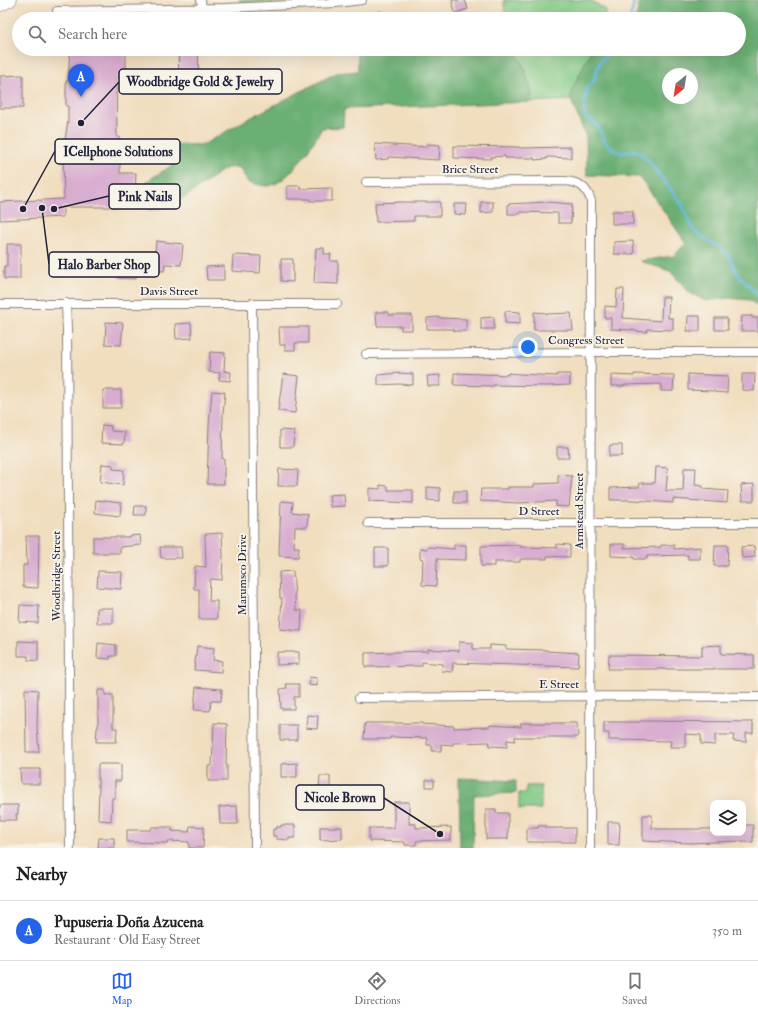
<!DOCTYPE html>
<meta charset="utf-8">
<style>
:root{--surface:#fff;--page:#f2f2f2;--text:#202124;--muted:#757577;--line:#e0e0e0;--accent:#2563eb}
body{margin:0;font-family:"IM FELL Double Pica",serif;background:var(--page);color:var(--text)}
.controls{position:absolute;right:12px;bottom:12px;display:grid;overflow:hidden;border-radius:8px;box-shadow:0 4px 16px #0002}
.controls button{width:36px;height:36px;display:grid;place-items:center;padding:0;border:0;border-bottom:1px solid var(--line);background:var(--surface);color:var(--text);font:20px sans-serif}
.compass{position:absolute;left:662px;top:68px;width:36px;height:36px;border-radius:50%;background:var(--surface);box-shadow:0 4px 16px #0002;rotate:210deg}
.you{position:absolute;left:528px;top:347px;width:14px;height:14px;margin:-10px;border:3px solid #fff;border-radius:50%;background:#1a73e8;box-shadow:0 0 0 6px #1a73e833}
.badge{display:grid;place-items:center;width:26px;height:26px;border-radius:50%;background:var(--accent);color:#fff;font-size:13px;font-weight:700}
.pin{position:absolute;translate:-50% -33px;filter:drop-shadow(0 1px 2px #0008)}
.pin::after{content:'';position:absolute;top:21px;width:14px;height:12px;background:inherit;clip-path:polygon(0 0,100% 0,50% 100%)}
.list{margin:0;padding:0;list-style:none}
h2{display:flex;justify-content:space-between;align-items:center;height:52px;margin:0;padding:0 16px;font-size:17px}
h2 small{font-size:13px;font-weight:400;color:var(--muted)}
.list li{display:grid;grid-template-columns:26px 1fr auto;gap:12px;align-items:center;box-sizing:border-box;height:60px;padding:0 16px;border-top:1px solid var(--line)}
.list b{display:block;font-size:15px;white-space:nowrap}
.list p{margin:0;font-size:13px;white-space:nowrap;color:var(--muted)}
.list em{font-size:13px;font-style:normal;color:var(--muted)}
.icon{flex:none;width:22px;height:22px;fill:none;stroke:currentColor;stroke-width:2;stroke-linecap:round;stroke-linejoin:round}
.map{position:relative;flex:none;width:758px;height:848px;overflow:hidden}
.search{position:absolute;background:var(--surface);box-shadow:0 4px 16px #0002;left:12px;right:12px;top:12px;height:44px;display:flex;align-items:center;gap:10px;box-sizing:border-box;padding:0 14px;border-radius:22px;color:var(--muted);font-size:15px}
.sheet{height:112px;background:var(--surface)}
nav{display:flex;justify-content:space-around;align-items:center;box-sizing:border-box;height:56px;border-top:1px solid var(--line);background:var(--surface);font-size:11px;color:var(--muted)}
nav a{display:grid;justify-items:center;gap:2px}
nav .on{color:var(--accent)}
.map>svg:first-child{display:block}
.green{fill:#83cb86;stroke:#527660}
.forest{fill:#6aaf73;stroke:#466857;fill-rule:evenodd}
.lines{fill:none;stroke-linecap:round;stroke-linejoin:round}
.stream{stroke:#5fb8dc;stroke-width:3}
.building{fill:#d9add0}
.minor-casing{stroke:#8a807d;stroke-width:10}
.primary-casing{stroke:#8a807d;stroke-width:14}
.minor{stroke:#fff;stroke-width:8}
.primary{stroke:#fff;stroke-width:13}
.labels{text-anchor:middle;stroke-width:3.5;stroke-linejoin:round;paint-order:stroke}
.street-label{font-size:12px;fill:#22223b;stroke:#f7f3e8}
.leader{fill:none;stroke:#22223b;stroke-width:1.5}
.callout-dot{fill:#22223b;stroke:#f7f3e8;stroke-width:1.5}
.callout{fill:#f7f3e8;stroke:#22223b;stroke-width:1.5}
.callout-label{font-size:13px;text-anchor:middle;font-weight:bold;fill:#22223b}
</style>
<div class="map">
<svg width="758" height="848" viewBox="0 0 758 848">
<rect width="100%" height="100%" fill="#f7f3e8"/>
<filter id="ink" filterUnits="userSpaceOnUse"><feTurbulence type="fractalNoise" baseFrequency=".025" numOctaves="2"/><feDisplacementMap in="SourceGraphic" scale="8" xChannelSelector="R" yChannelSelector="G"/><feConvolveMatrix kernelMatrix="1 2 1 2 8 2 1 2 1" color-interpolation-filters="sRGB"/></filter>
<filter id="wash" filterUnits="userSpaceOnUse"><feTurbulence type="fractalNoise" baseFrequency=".012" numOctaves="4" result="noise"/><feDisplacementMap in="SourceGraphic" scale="16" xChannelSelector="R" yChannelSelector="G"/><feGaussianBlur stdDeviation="0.9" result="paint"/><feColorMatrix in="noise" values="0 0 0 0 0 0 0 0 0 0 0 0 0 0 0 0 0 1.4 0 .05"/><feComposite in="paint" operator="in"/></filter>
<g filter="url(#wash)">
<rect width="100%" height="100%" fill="#f1debf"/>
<path class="green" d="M239 0H284L283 2 240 3Z
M504 0H590L606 10 604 19H505Z
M514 49H592L572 90 571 100 530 102 532 93 524 68Z
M526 786H541V809H519V793H526Z"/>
<path class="forest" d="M640 0H758V306L750 300 728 298 706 301 690 293 670 271 640 261 674 256 686 243 640 177 587 175 586 137 571 100 572 90 592 49H739V19H629L636 17ZM668 74H692V98H668Z
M357 49H514L524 68 532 93 530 102 344 109 343 127 322 128C312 145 288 185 267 186 261 186 254 183 248 182L239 167 226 168 187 196 165 207 149 210 147 181 173 165 172 144 203 145 244 121 336 73 358 71Z
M459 778 516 781V793L474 795 473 848H460Z"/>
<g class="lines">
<path class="stream" d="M629 19 633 8 634 0
M610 49 599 64 593 83 587 86 584 108 585 118C603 123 599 138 610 147 614 150 618 152 622 153L634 150 639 152 647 159 681 203 694 231 723 250 729 256 737 273 758 295"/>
</g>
<g id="blocks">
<path class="building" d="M452 0H465L468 9 455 13Z
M381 11 383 19H359V16Z
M70 49H126V77H116L117 137H119L120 173H136L135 192H123V194H119V207H63V217L0 220V202L64 199 63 153 68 121V106H66V81H68Z
M178 49H198L199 77 179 78Z
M23 75V108H0V76Z
M375 144 426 147V144L440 145 439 160 388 157V159L376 160Z
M454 146 519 147 520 148 571 147V158L547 157V159L534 160V158H505V156L491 157V159L454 158Z
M287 186H300V189L332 188V201H310V199H287Z
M401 202H440V216H414V221L376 222 375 203Z
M481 202H493V212L481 213Z
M547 202 572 204 571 223H558V213L520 212V214H508V204Z
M454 204H467L466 215 454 214Z
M612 211H633V224H612Z
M156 241 183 244 181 265 165 264 164 271 153 270Z
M633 241 634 254H614V242Z
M7 244H21V258H20V279H4V266H7Z
M316 248H324V254H331L330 261H338V284L314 283Z
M233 255 261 256 260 273 232 271Z
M281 259H293V282L281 281Z
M119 264 137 265 136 279 118 278Z
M224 266V280H207L206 267Z
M617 289H624L623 318 661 321 662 297H669L668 318H673V330L647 329V332L634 331V330L611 329V318H605V306L616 307Z
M505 311 520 312V324L505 323Z
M376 312H389V315H412V330H401V326H377Z
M534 312 546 313V314L571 313 573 330H534Z
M688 316H700V331H687Z
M742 316H752V318H758V331H741Z
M440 317V318L466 319V331H454V329H427V318Z
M494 317V329H481V318Z
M715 318H727L728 330H715Z
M106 322 123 323 121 345 105 344Z
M191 323 192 338 176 339 175 324Z
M279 327H308V343H295V350H285V345H280Z
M210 352 225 353 224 371 231 372 230 381 219 380 220 373 209 372Z
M400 373 413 374V385L400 384 378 385V375Z
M454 373 508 375V373L520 374 557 376V374H570V385L547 386 493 385V386L454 385Z
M283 374 299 376 295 413 278 411Z
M634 374 674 375 673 391H661V384L624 385V386H611V375L634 376Z
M688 374 728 376 727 393 714 392V391L688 390Z
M742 374H755L754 391 742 390Z
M440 375V386H428L427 376Z
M103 390H121V408H103Z
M212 391 225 392 223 414 222 459H224V484H207L209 426Z
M102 425 111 426V431L125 432 124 444 101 443Z
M280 430 294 431 293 447H280Z
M610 445H622V456H609Z
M557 447H568L569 458H557Z
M102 464 113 465V469L124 470 123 485 100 482Z
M656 467 668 468 666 491H683L684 468H696L695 485 703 486V489L728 491 727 503 673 499V503L634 500H610V488L639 487 640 483H655Z
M279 469 298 470 297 486H278Z
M558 475 572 476 569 507 556 506V501L520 503 480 501 481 489H508V487H534V484L558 483Z
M754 484V501H742L741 485Z
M380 485 388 486V490H413V503L369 501V488L380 489Z
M427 487 440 488V501L427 500Z
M454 491H466V503H454Z
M344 494 345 506 330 507 329 495Z
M96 500 121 503 120 516 95 513Z
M281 501 293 502 292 512 308 514 307 527H295L294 547H299L298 557 279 556Z
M135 506H146V515H134Z
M222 533 223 556 222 580 210 579 209 601H217V619H199V589H194L195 566 206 567 205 534Z
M140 535 141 545 120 547V553H93V537H129V536Z
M26 536H39L38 588 23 587V565H27Z
M557 544 570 545V557L547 556V559H520V562H494V566H481V546L520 545V547L557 548Z
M611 544H624V548L661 547V545H674V549L700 547V559H688V555L647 556V559H634V557L611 556Z
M454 545H466V560L437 559 436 586 422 585 423 559 420 558V548L427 549 428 547 454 549Z
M715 545H728L727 566H714Z
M754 546 755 557 742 558 741 547Z
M160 547H181L182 558H161Z
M375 548H388V566H375Z
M98 571 122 572 121 589 97 587Z
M293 571 296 610H302L301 631 280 629 282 598H280L279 572Z
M20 605 39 606 38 623 19 622Z
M97 608H113V623H97Z
M18 641 38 642V661L28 660V656H18Z
M459 642 473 643V649H490V645L506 646V649L547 650V651L579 653 578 667 453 663 452 672 442 671 443 664 422 662V666L365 667V653L428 651V649L459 651Z
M98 643 116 645V656H110V659L97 658Z
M721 645V654L754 655V669H608L609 655 702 656V646Z
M197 646 214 648 213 660 222 661 221 672 194 670Z
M277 652H299V664L277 665Z
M310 677 317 678V686L309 685Z
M286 684H299V697H294V709H281L280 689 287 688Z
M196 687 222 689 221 701H211L210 711 194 710Z
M25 689 38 690 37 727 39 752H26Z
M98 690H105V695H113V728H117L116 742H96L97 728H98Z
M307 715 318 716 317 729 306 728Z
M640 721 753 722V733H746V742L733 741 734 735H715V745L701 744V735L685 734V747H670L671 741 609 740V733H604V722H640Z
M214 723 227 724 226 765H227V781H208V766H212Z
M365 723H422V724L454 726V728L490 727V725L521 727V723H577L578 737H515V741L507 740V747L489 746 490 742 453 743V745L441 744V751H432V745H427V738L390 737V739H364Z
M280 725H297V740H280Z
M297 763V777H281V764Z
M98 764H121V781H115V798H112L111 821 98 820 99 787H98Z
M20 769H40V784H21Z
M320 776H330V789H319Z
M426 780H434V787H426Z
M394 802H409V824H416V828L451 827V840L416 841V845H405V842L369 841V828H394Z
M0 805H18V814H16L17 820H0Z
M237 806 238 824H220L219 807Z
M486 809H496V813H508V839H486Z
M643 815H652V828L658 829H713V833H743V825H753V842H740V841L689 843 643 841Z
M608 822H619V825H620L619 845H608Z
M281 825H295V838H289V840L277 839 276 836H273V829H276V827H281Z
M190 826 204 827 203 848H189V842L168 841V843L127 842V830H151L152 827H172V831L189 832Z
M538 826H546V828H575V842H527V828H538Z
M320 827H342V839L320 840Z
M99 838H114V848H98Z"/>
</g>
</g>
<g filter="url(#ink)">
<use href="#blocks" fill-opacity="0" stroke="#8a807d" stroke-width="1"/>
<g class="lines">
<g class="minor-casing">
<path id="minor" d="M201 0 202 9
M57 11 226 8 336 3 362 0
M366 182 565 181C579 182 587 187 591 201L590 848
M66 303 67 330 70 848
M252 303 255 848
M0 304H337
M366 354 591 352H758
M368 523H758
M359 698 591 696 758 697"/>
</g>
<g class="primary-casing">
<path id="primary" d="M0 5 10 0"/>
</g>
<use href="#minor" class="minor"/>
<use href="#primary" class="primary"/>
</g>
</g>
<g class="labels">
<g class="street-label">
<text x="470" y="173">Brice Street</text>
<text x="169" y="295">Davis Street</text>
<text x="586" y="344">Congress Street</text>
<text x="539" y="515">D Street</text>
<text transform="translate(579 511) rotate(-90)" y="4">Armstead Street</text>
<text transform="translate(242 575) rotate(-90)" y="4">Marumsco Drive</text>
<text transform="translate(56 576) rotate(-90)" y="4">Woodbridge Street</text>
<text x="559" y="688">E Street</text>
</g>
</g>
<path class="leader" d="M81 123L119 82M23 209L55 151M54 209L109 196M42 208L49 264M440 834L384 798"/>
<g class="callout-dot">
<circle cx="81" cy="123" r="4"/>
<circle cx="23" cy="209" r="4"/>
<circle cx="54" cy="209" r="4"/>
<circle cx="42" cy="208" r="4"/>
<circle cx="440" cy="834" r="4"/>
</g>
<g class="callout">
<rect x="119" y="69" width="163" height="25" rx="4"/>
<rect x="55" y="139" width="125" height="25" rx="4"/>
<rect x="109" y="184" width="71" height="25" rx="4"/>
<rect x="49" y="252" width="110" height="25" rx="4"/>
<rect x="296" y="785" width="88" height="25" rx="4"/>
</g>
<g class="callout-label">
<text x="200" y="86">Woodbridge Gold &amp; Jewelry</text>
<text x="118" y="156">ICellphone Solutions</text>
<text x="145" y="201">Pink Nails</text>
<text x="104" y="269">Halo Barber Shop</text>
<text x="340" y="802">Nicole Brown</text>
</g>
</svg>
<div class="controls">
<button><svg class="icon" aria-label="layers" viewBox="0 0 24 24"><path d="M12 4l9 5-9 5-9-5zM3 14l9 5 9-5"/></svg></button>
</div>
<svg class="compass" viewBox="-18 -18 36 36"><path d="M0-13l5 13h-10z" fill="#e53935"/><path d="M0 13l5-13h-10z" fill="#757577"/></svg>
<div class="you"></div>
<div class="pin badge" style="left:81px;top:97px">A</div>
<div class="search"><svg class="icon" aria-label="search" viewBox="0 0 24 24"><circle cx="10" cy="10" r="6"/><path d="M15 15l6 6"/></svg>Search here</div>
</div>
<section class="sheet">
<h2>Nearby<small></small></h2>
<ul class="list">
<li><span class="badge">A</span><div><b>Pupuseria Doña Azucena</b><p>Restaurant · Old Easy Street</p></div><em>350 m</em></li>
</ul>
</section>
<nav>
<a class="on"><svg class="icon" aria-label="map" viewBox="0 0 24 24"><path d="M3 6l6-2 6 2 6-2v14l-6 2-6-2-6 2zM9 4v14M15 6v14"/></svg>Map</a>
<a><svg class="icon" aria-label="directions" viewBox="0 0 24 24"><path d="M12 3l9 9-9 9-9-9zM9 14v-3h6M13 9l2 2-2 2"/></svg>Directions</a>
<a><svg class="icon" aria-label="saved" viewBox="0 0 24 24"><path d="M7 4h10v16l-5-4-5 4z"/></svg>Saved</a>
</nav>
